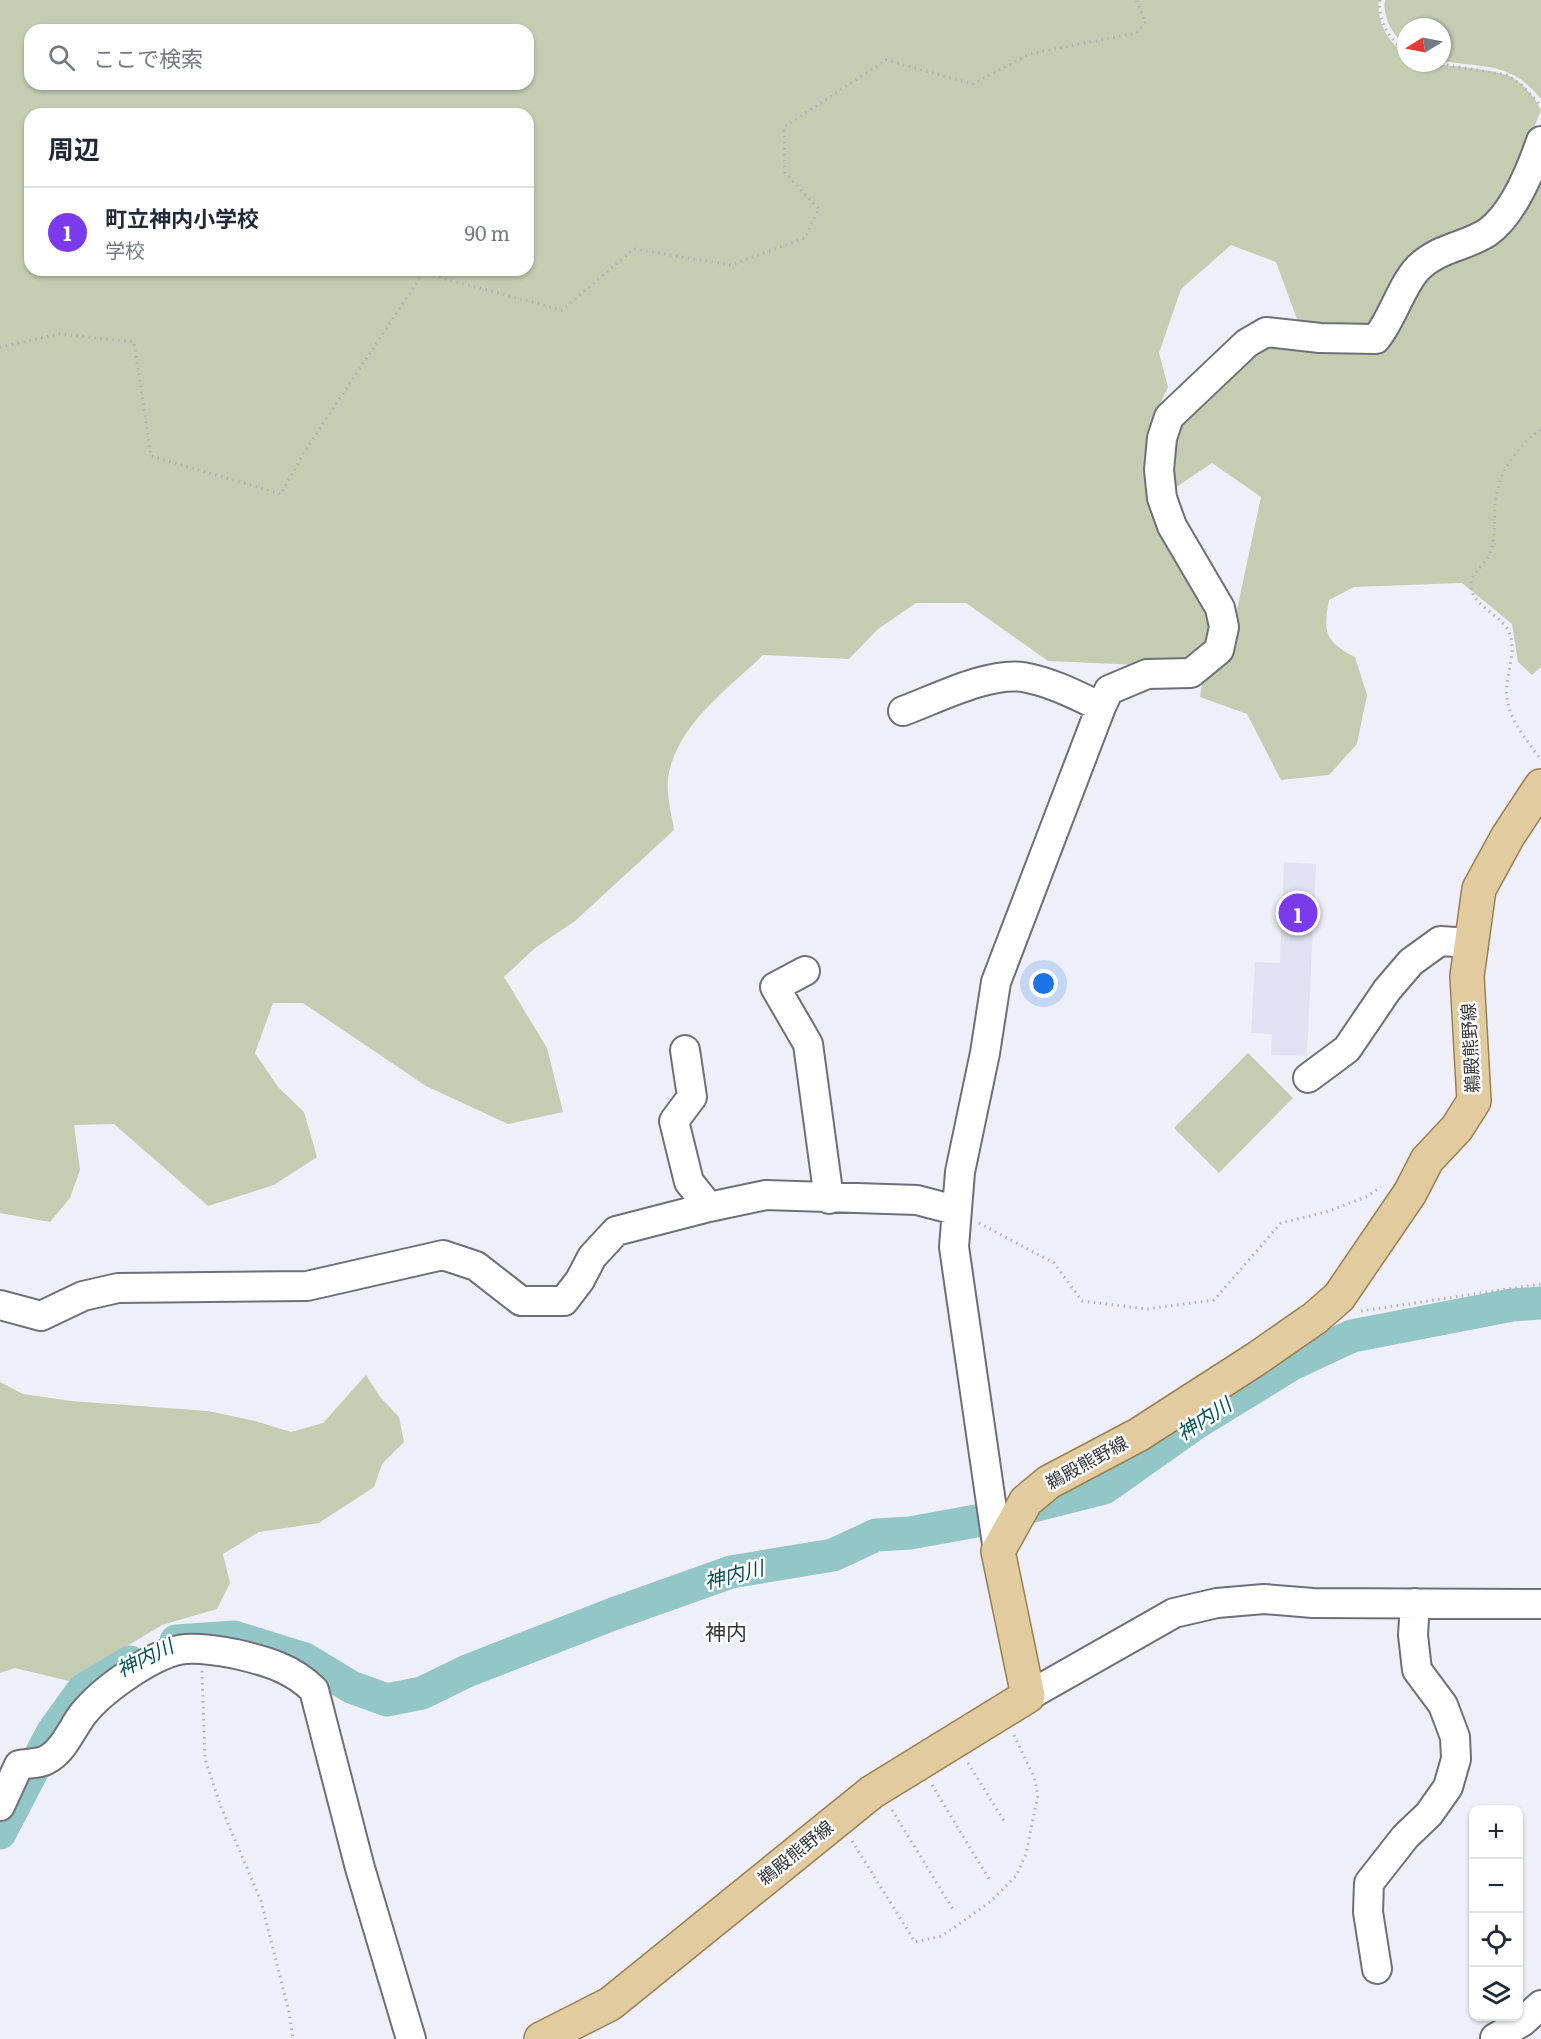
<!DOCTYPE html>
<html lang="ja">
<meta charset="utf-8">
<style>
:root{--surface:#fff;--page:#f6f6f7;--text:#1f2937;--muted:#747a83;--line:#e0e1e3;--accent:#7c3aed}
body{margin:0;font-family:Literata,"Noto Sans JP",serif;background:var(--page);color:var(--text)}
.controls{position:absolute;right:18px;bottom:18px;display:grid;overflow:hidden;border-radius:12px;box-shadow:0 2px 4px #0004}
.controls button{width:54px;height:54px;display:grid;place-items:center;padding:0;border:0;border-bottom:2px solid var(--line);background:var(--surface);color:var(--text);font:30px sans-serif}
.compass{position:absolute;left:1397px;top:18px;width:54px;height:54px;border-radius:50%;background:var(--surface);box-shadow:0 2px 4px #0004;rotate:260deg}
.you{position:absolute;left:1044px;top:984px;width:21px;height:21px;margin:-15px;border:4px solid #fff;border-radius:50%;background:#1a73e8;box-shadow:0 0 0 9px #1a73e833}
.badge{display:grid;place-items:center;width:39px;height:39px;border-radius:50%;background:var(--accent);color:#fff;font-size:20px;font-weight:700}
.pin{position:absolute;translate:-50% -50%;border:3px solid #fff;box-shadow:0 2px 6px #0006}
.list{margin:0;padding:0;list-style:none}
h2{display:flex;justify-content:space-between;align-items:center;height:78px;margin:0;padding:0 24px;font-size:26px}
h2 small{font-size:20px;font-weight:400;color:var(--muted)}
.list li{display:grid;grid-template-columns:39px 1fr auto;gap:18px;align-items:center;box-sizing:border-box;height:90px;padding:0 24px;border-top:2px solid var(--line)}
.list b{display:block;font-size:22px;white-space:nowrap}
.list p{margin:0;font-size:20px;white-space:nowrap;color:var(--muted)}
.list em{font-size:20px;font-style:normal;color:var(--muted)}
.icon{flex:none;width:33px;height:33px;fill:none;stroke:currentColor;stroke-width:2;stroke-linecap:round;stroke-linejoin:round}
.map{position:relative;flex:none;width:1541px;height:2039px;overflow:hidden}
.search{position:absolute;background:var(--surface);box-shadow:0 2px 4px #0004;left:24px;top:24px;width:510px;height:66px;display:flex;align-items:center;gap:15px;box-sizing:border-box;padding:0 21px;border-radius:18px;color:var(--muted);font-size:22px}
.panel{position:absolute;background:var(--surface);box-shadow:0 2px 4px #0004;left:24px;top:108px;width:510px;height:168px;border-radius:18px}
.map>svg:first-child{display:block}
.built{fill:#e0e2f3}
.green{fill:#c4cdb1;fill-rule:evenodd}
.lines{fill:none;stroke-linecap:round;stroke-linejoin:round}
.river{stroke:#93c6c7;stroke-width:33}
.minor-casing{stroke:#6e6f78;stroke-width:32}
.major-casing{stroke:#998053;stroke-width:36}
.path{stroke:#b1b2b9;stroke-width:3;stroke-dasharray:1.5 4.5;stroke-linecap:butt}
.minor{stroke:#fff;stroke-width:28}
.major{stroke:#e3cba0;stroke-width:33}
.labels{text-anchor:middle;stroke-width:5;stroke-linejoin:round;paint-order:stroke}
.street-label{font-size:18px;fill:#343538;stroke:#fdfdfd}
.water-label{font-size:20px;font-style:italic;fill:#035255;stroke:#fdfdfd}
.quarter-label{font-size:21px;fill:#343538;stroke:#fdfdfd}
</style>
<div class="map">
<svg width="1541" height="2039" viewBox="0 0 1541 2039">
<rect width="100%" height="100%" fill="#eeeff9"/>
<path class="built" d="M1284 862 1316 864 1307 1056 1271 1055 1272 1034 1251 1033 1255 962 1280 963Z"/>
<path class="green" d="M0 0H1379C1376 21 1388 44 1406 53V63C1428 63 1489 68 1509 76 1523 82 1534 97 1541 110L1503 203 1381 310 1368 324 1320 330 1297 319 1276 262 1231 245 1181 289 1159 353 1168 387 1146 435 1145 489 1161 537 1195 587 1214 636 1185 667 1048 661 966 603H916L878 629 849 659 763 655C727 690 675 726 668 779 666 795 672 815 674 830L575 921 535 948 504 977 547 1048 563 1112 508 1124 426 1086 303 1003H273L255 1053 278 1087 304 1112 317 1157 274 1185 208 1206 114 1124 74 1125 80 1170 70 1198 50 1222 0 1213ZM30 30H528V84H30ZM30 114H528V270H30Z
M1385 0H1541V99C1511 62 1486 68 1442 61V27H1406V46C1393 36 1382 16 1385 0Z
M1541 155V667L1532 675 1518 662 1512 624 1462 583 1354 587 1329 600C1323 633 1325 641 1355 657L1367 695 1357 744 1329 775 1281 780 1247 714 1200 697 1203 677 1228 652 1261 497 1212 463 1169 492 1178 421 1267 339 1358 351 1422 274 1471 245Z
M1248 1053 1293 1098 1219 1173 1174 1128Z
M366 1375 380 1397 399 1417 404 1442 382 1464 374 1487 319 1523 259 1532 223 1554 230 1583 217 1609 162 1625 69 1681 15 1668 0 1673V1382L23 1394 71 1401 208 1411 255 1421 291 1432 323 1423Z"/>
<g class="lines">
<path class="river" d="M176 1641 234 1637 305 1659 351 1687 387 1700 422 1693 467 1671 613 1614 731 1572 833 1555 876 1535 910 1533 1020 1513 1025 1508 1104 1488 1196 1423 1292 1364 1352 1336 1512 1305 1541 1303
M0 1833 52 1733 83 1690 130 1662"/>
<g class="minor-casing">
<path id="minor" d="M903 711C936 699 988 672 1023 677 1051 682 1076 695 1101 707
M805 971 775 987 808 1044 829 1199
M685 1050 692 1097 674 1121 689 1182 709 1207
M1308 1078 1347 1049 1387 990 1411 962 1440 941 1471 943
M0 1305 41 1316 83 1296 118 1288 307 1286 443 1255 476 1266 521 1301H564L580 1280 592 1257 616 1231 709 1207 766 1195 917 1200 955 1210
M998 1551 954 1247 960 1172 985 1053 996 982 1101 707 1109 690 1147 674 1191 673 1219 650 1224 627 1220 608 1172 526 1162 498 1159 470 1162 438 1169 417 1247 343 1266 332 1320 338 1376 339C1393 318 1401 286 1418 268 1439 247 1466 247 1488 232 1513 214 1531 170 1541 141
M1028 1696 1174 1613 1217 1603 1264 1599 1313 1603 1541 1604
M0 1806 19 1765C27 1763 39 1764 46 1760 64 1751 72 1728 83 1714 102 1690 156 1651 186 1649 203 1648 220 1651 236 1654 266 1661 292 1668 314 1690L360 1868 411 2039
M1377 1969 1368 1912 1369 1883 1405 1837 1429 1814 1448 1787 1456 1759 1455 1737 1443 1705 1417 1670 1413 1635 1415 1603
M1495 2038 1522 2022 1541 2005"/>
</g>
<g class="major-casing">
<path id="major" d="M541 2039 610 2004 872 1792 1028 1696 998 1551 1026 1501 1049 1482 1138 1435 1256 1359 1315 1318 1339 1297 1410 1193 1427 1160 1457 1128 1474 1101 1467 976 1479 889 1508 836 1541 786"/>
</g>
<path class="path" d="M1380 0C1377 20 1390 41 1406 51
M1435 63 1507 75 1523 86 1541 106
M0 347 60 334 134 342 151 456 281 494 303 454 423 273 562 310 634 249 731 265 805 238 819 209 785 173 784 127 886 60 973 84 1029 54 1136 33 1146 22 1136 0
M1541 430C1522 441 1501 469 1497 492 1492 512 1498 535 1489 555 1485 565 1470 574 1471 586 1472 605 1499 614 1508 630 1519 651 1504 675 1507 697 1509 721 1528 741 1541 760
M979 1223 1054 1263 1082 1301 1147 1309 1214 1300 1281 1223 1326 1212 1366 1197 1381 1187
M1361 1311 1541 1284
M202 1671 205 1759 221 1807 261 1901 289 2012 293 2039
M968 1763 1004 1821
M932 1785 989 1879
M892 1810 954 1911
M852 1841 915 1942 942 1936 990 1902 1016 1876 1026 1854 1038 1795 1034 1777 1014 1735"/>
<use href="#minor" class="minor"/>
<use href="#major" class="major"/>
</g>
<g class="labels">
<g class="street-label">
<text transform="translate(1471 1048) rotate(-93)" y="6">鵜殿熊野線</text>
<text transform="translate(1087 1463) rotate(-29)" y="6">鵜殿熊野線</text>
<text transform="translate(796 1853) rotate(-39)" y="6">鵜殿熊野線</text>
</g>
<g class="water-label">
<text transform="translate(1204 1419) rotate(-33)" y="7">神内川</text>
<text transform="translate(734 1575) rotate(-14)" y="7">神内川</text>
<text transform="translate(145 1658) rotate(-26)" y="7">神内川</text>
</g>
<g class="quarter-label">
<text x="726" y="1640">神内</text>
</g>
</g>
</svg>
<div class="controls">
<button>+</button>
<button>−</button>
<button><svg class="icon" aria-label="locate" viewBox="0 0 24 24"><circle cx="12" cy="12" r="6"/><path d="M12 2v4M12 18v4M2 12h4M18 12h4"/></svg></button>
<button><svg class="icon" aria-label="layers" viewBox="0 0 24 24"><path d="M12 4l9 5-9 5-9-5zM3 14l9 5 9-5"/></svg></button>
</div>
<svg class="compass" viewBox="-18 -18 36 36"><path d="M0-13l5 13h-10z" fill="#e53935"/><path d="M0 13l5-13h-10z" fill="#747a83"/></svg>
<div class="you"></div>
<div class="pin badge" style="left:1298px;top:913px">1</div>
<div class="search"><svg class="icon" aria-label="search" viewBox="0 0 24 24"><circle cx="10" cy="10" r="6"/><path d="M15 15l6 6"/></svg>ここで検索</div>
<section class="panel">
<h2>周辺<small></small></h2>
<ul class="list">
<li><span class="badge">1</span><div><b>町立神内小学校</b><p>学校</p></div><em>90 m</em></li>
</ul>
</section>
</div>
